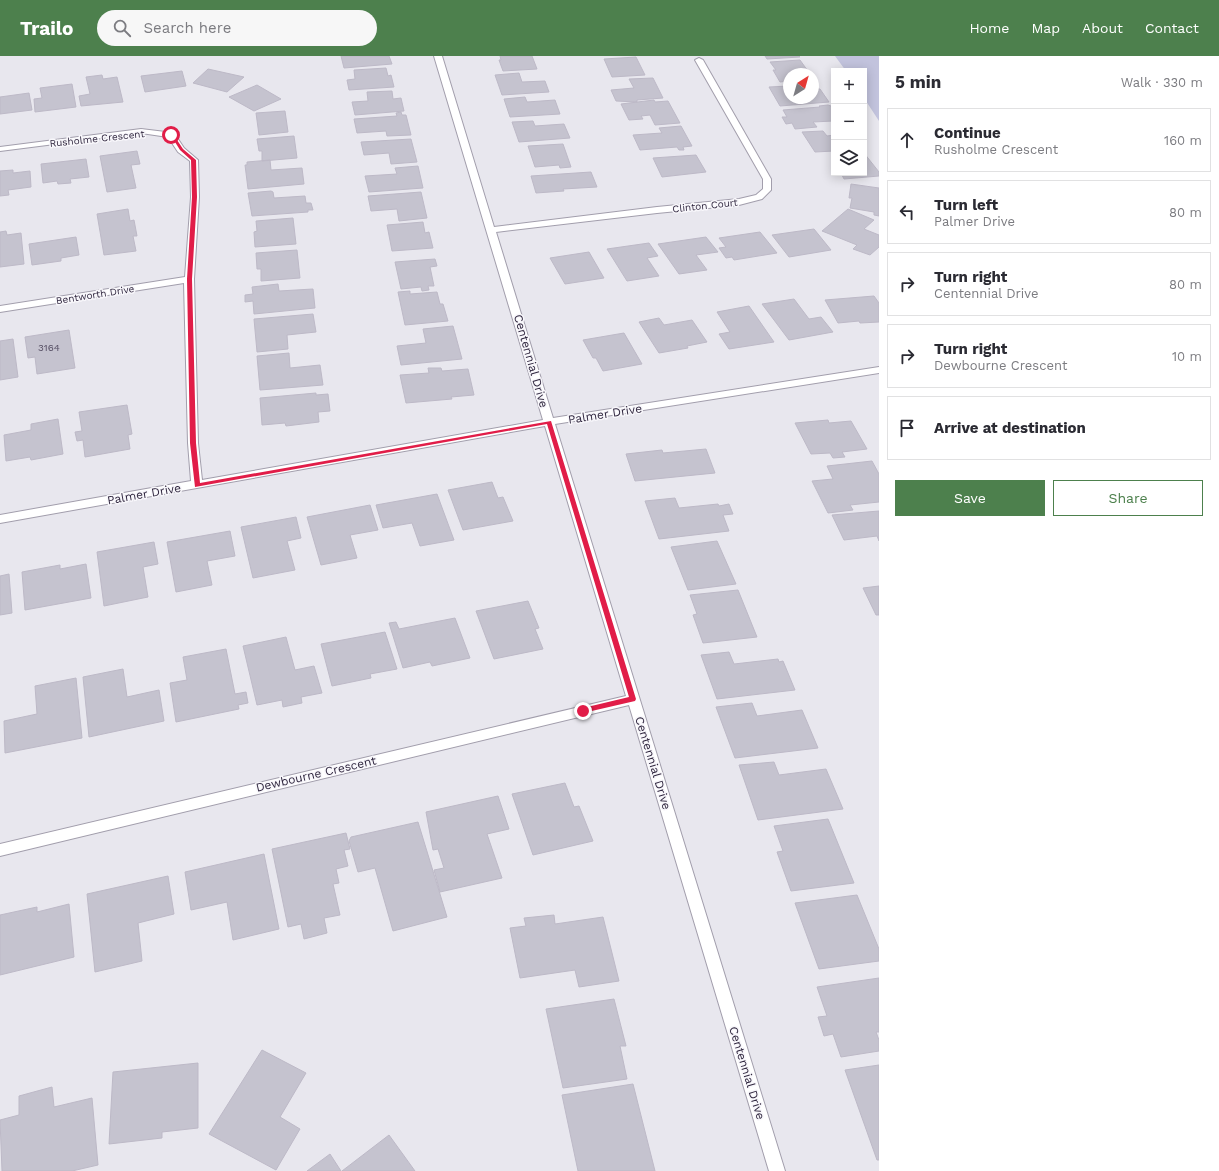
<!DOCTYPE html>
<meta charset="utf-8">
<style>
:root{--surface:#fff;--page:#f7f7f7;--text:#2b2b33;--muted:#7c7c81;--line:#e1e1e2;--accent:#4d804d}
body{margin:0;font-family:"Work Sans",sans-serif;background:var(--page);color:var(--text)}
.controls{position:absolute;right:12px;top:12px;display:grid;overflow:hidden;border-radius:0px;box-shadow:0 2px 10px #0003}
.controls button{width:36px;height:36px;display:grid;place-items:center;padding:0;border:0;border-bottom:1px solid var(--line);background:var(--surface);color:var(--text);font:20px sans-serif}
.compass{position:absolute;left:783px;top:12px;width:36px;height:36px;border-radius:50%;background:var(--surface);box-shadow:0 2px 10px #0003;rotate:37deg}
.stop{position:absolute;width:12px;height:12px;margin:-9px;border:3px solid #e11d48;border-radius:50%;background:#fff}
.stop.end{background:#e11d48;border-color:#fff;box-shadow:0 1px 4px #0008}
.list{margin:0;padding:0;list-style:none}
h2{display:flex;justify-content:space-between;align-items:center;height:52px;margin:0;padding:0 16px;font-size:17px}
h2 small{font-size:13px;font-weight:400;color:var(--muted)}
.list li{display:grid;grid-template-columns:26px 1fr auto;gap:12px;align-items:center;box-sizing:border-box;height:64px;margin:0 8px 8px;padding:0 8px;border:1px solid var(--line);border-radius:0px}
.list b{display:block;font-size:15px;white-space:nowrap}
.list p{margin:0;font-size:13px;white-space:nowrap;color:var(--muted)}
.list em{font-size:13px;font-style:normal;color:var(--muted)}
.actions{display:flex;gap:8px;padding:12px 16px}
.actions a{flex:1;padding:9px 0;border:1px solid var(--accent);border-radius:0px;text-align:center;font-size:14px;color:var(--accent)}
.actions .main{background:var(--accent);color:#fff}
.icon{flex:none;width:22px;height:22px;fill:none;stroke:currentColor;stroke-width:2;stroke-linecap:round;stroke-linejoin:round}
.map{position:relative;flex:none;width:879px;height:1115px;overflow:hidden}
header{display:flex;align-items:center;gap:24px;box-sizing:border-box;height:56px;padding:0 20px;background:var(--accent);color:#fff}
header strong{font-size:19px}
nav{display:flex;gap:22px;margin-inline-start:auto;font-size:14px}
.search{width:280px;height:36px;background:var(--page);display:flex;align-items:center;gap:10px;box-sizing:border-box;padding:0 14px;border-radius:22px;color:var(--muted);font-size:15px}
main{display:flex}
aside{flex:1;background:var(--surface)}
.map>svg:first-child{display:block}
.green{fill:#c2c3dd}
.building{fill:#c5c3cf;stroke:#bdb9c7}
.lines{fill:none;stroke-linecap:round;stroke-linejoin:round}
.minor-casing{stroke:#a29eac;stroke-width:2}
.minor{fill:#fff;fill-rule:evenodd}
.route{fill:#e11d48}
.labels{text-anchor:middle;stroke-width:3;stroke-linejoin:round;paint-order:stroke}
.far-street-label{font-size:10px;fill:#30273f;stroke:#f8f7fb}
.number-label{font-size:10px;fill:#554e63}
.street-label{font-size:12px;fill:#30273f;stroke:#f8f7fb}
</style>
<header>
<strong>Trailo</strong>
<div class="search"><svg class="icon" aria-label="search" viewBox="0 0 24 24"><circle cx="10" cy="10" r="6"/><path d="M15 15l6 6"/></svg>Search here</div>
<nav><a>Home</a><a>Map</a><a>About</a><a>Contact</a></nav>
</header>
<main>
<div class="map">
<svg width="879" height="1115" viewBox="0 0 879 1115">
<rect width="100%" height="100%" fill="#e8e7ee"/>
<path class="green" d="M835 0H879V65L864 42V15H846Z"/>
<path class="building" d="M341 0H389L392 8 344 12Z
M500 0H532L537 13 503 15 499 4H501Z
M765 0H799L800 1 767 3Z
M636 1 645 19 612 21 604 3Z
M800 4 810 18H789V25L780 26 773 14H776L770 6Z
M386 12 388 20 391 19 394 31 349 34 347 24 355 23 354 14Z
M208 13 244 21 227 36 193 27Z
M182 15 186 30 145 36 141 20Z
M519 17 522 26 545 25 549 36 502 39 495 19Z
M102 19 103 23 117 21 123 46 81 50 79 40 90 38 86 21Z
M653 22 663 42 637 44V46L616 45 611 34 634 32 629 23Z
M72 28 76 51 35 56 34 43 42 42 40 32Z
M257 29 281 43 254 55 229 41Z
M789 30V42H813V33H820L829 46 780 50 769 31Z
M392 35 393 43 401 42 404 55 355 59 352 46 368 45 367 36Z
M29 37 32 54 0 58V41Z
M525 41 527 46 555 44 560 58 510 61 504 43Z
M654 44 655 46 668 45 680 67 655 69 650 59 641 60 643 63 629 64 621 48Z
M828 49 831 50 834 54V67L833 65 813 66 817 71 795 73 792 67 786 68 782 61H787L783 54 820 51 819 50Z
M285 55 288 76 259 79 256 57Z
M401 56 402 59H406L411 79 387 80 386 75 357 77 354 63 397 60 396 57Z
M533 65 535 70 564 68 570 82 519 86 512 66Z
M681 70 692 90 683 91 684 94H679L677 91 640 94 633 79 662 77 659 72Z
M823 75 827 80 834 79V95L815 96 802 76Z
M294 80 297 102 262 105V95H259L257 83Z
M411 83 417 106 391 108 389 97 364 99 361 86Z
M563 88 571 111 560 112 559 109 535 111 528 90Z
M137 95 140 108 131 109 136 132 107 136 100 100Z
M864 97 879 116V120L844 123 841 117H864Z
M696 99 706 116 662 121 653 102Z
M86 103 89 121 70 123 71 127 58 128 57 125 43 127 41 108Z
M270 104 271 114 302 112 304 128 248 133 245 109H247V106Z
M418 110 423 132 369 136 365 120 397 118 395 112Z
M13 114V117L30 115 31 131 8 134 9 139 0 140V115Z
M591 116 597 131 563 133 564 135 536 137 531 120Z
M851 128 879 132V160L874 159V156L850 152 852 142H849Z
M271 135 273 136 274 142 305 140 306 147H311L313 154H308V156L252 160 248 137Z
M421 136 427 162 399 165 397 153 371 155 368 140Z
M128 153 130 165 134 164 137 180H133L136 195 104 199 97 158Z
M848 153 874 164 864 173 879 179V191L870 199 853 193 857 189 822 175Z
M293 162 296 188 255 191 254 176 257 175 256 165Z
M423 166 425 177 429 176 433 192 392 195 387 169Z
M814 173 831 194 789 201 772 179Z
M6 175 7 179 21 177 24 208 0 211V176Z
M760 176 777 197 734 204 732 201 726 202 719 192 726 191 719 182Z
M76 181 79 199 61 202V205L32 209 29 188Z
M706 181 718 196 696 199 707 214 679 218 658 188Z
M649 187 658 200 647 202 659 220 627 225 607 193Z
M297 194 300 222 261 225V213H257L256 197Z
M589 196 604 222 565 228 550 202Z
M435 203 437 210 430 211 434 230H428L429 234 422 235 421 231 401 233 395 206Z
M278 228 279 235 313 233 315 252 254 258 253 245 245 246V239L253 238 252 231Z
M410 235V238L437 236 440 248H443L448 265 405 269 398 236Z
M874 240 879 247V266L860 267 859 265 838 267 825 244Z
M794 243 809 263 821 261 833 276 789 284 762 248Z
M749 250 774 286 729 293 719 278 730 276 717 256Z
M313 258 316 276 287 279 288 293 257 296 254 263Z
M659 262 664 269 692 264 707 286 687 290 688 292 659 297 639 266Z
M453 270 462 303 401 309 397 290 426 287 423 273Z
M69 274 75 312 37 318 35 301 28 302 25 281Z
M624 277 642 308 603 315 596 302H593L583 284Z
M13 283 18 321 0 324V285Z
M289 297 290 312 320 309 323 329 260 334 257 300Z
M428 312H441L442 315 468 313 474 339 451 341 452 343 406 347 400 319 429 317Z
M316 337V339L328 338 330 355 318 356 319 366 286 370 285 367 262 369 260 342Z
M127 349 132 378 128 379 130 393 85 401 83 384 77 385 75 376 82 375 79 356Z
M58 363 63 398 31 404 30 401 6 405 4 379 31 374V368Z
M828 364 829 367 851 365 867 393 842 396 845 401 833 402 830 397 811 398 795 367Z
M706 393 715 417 635 425 626 398 662 394 663 397Z
M872 405 879 418V446L850 449 853 454 828 457 812 425 833 423 827 410Z
M492 426 498 442 503 441 513 465 463 474 448 434Z
M437 438 454 484 420 490 412 467 383 472 376 449Z
M675 442 679 452 718 448 719 450 729 448 733 458 723 459 729 475 659 483 645 445Z
M370 449 378 474 350 479 357 502 321 509 307 461Z
M879 455V485L877 480 844 484 832 459Z
M296 461 301 482 287 485 295 514 253 522 241 471Z
M230 475 235 500 207 505 212 529 176 536 167 486Z
M717 485 736 528 688 534 671 491Z
M154 486 158 508 143 511 148 541 104 550 97 496Z
M86 508 91 542 25 554 22 516 60 509V513Z
M9 518 12 557 0 559V520Z
M879 530V559H876L863 532Z
M738 534 757 581 703 587 693 559 697 558 690 539Z
M528 545 539 572 535 573 543 593 494 603 476 555Z
M455 562 470 602 432 610 430 606 403 612 389 567 396 566 399 573Z
M385 576 397 613 370 618 371 622 332 630 321 588Z
M286 581 295 614 314 610 322 637 301 641 302 647 283 651 282 644 257 649 243 590Z
M226 593 235 638 246 636 248 647 238 649 239 653 176 666 170 627 187 624 183 601Z
M729 596 734 608 778 603 779 606 783 605 795 634 717 643 701 599Z
M123 613 127 641 159 634 164 665 89 681 83 621Z
M76 622 82 682 5 697 4 665 37 658 35 630Z
M752 647 757 660 802 654 818 692 735 702 716 651Z
M774 706 779 719 826 713 843 753 758 764 739 709Z
M565 727 574 751 579 750 593 785 533 799 512 738Z
M498 740 509 773 487 778 502 822 440 836 434 814 444 812 438 793 433 794 426 756Z
M828 763 854 827 791 835 777 796 783 795 774 770Z
M418 766 447 861 393 875 375 812 358 816 349 785 351 781Z
M346 777 350 793 344 794 348 810 336 813 339 827 333 828 340 859 324 862 327 877 304 883 301 868 288 871 272 793Z
M264 798 279 873 233 884 227 846 191 854 185 816Z
M168 820 174 858 138 867 142 905 95 916 87 838Z
M857 839 879 893V905L819 913 795 847Z
M69 848 74 901 0 919V859L37 851V856Z
M554 859 555 868 603 861 619 925 579 931 575 914 520 922 510 872 526 870 524 862Z
M879 922V976H876L879 984V995L841 1001 833 978 824 980 818 961 827 960 817 931Z
M614 943 626 990H620L627 1023 563 1032 546 953Z
M262 994 306 1017 280 1061 300 1073 276 1114 209 1078Z
M198 1007V1072L162 1076V1082L109 1088 113 1016Z
M879 1009V1104H877L845 1014Z
M633 1028 655 1115H578L562 1039Z
M52 1031 54 1051 92 1042 98 1109 72 1115H2L0 1064 19 1059V1040Z
M389 1079 415 1115H342Z
M330 1098 341 1115H307Z"/>
<g class="lines">
<g class="minor-casing">
<path id="minor" d="M434 0H442L494 171 657 151 739 143 756 139 763 133V123L695 4 699 2 703 4 771 123V134L762 143 739 149 657 157 496 176 553 362 879 311V317L555 368 785 1115H769L629 649 0 800V788L626 640 545 370 0 467V459L191 425 188 387 184 227 0 256V250L185 221 191 141 190 105 178 96 168 81 141 77 0 95V91L141 73 174 77 184 92 198 104 199 141 194 223 198 387 202 424 543 364Z"/>
</g>
<use href="#minor" class="minor"/>
</g>
<path class="route" d="M170 78H173L183 93 196 104 197 141 192 223 196 387 200 427 551 365 636 643 635 645 583 657 579 655 583 652 629 641 547 368 195 431 190 387 187 223 192 141 191 104 180 94Z"/>
<g class="labels">
<g class="far-street-label">
<text transform="translate(97 82) rotate(-6)" y="4">Rusholme Crescent</text>
<text transform="translate(705 149) rotate(-6)" y="4">Clinton Court</text>
<text transform="translate(95 238) rotate(-9)" y="4">Bentworth Drive</text>
</g>
<g class="number-label">
<text x="49" y="295">3164</text>
</g>
<g class="street-label">
<text transform="translate(531 305) rotate(74)" y="4">Centennial Drive</text>
<text transform="translate(605 358) rotate(-9)" y="4">Palmer Drive</text>
<text transform="translate(144 438) rotate(-10)" y="4">Palmer Drive</text>
<text transform="translate(653 707) rotate(73)" y="4">Centennial Drive</text>
<text transform="translate(316 718) rotate(-13)" y="4">Dewbourne Crescent</text>
<text transform="translate(747 1017) rotate(73)" y="4">Centennial Drive</text>
</g>
</g>
</svg>
<div class="controls">
<button>+</button>
<button>−</button>
<button><svg class="icon" aria-label="layers" viewBox="0 0 24 24"><path d="M12 4l9 5-9 5-9-5zM3 14l9 5 9-5"/></svg></button>
</div>
<svg class="compass" viewBox="-18 -18 36 36"><path d="M0-13l5 13h-10z" fill="#e53935"/><path d="M0 13l5-13h-10z" fill="#7c7c81"/></svg>
<div class="stop" style="left:171px;top:79px"></div>
<div class="stop end" style="left:583px;top:655px"></div>
</div>
<aside>
<h2>5 min<small>Walk · 330 m</small></h2>
<ul class="list">
<li><svg class="icon" aria-label="ahead" viewBox="0 0 24 24"><path d="M12 20V5M6 11l6-6 6 6"/></svg><div><b>Continue</b><p>Rusholme Crescent</p></div><em>160 m</em></li>
<li><svg class="icon" aria-label="left" viewBox="0 0 24 24"><path d="M17 20v-9H6M10 6l-5 5 5 5"/></svg><div><b>Turn left</b><p>Palmer Drive</p></div><em>80 m</em></li>
<li><svg class="icon" aria-label="right" viewBox="0 0 24 24"><path d="M7 20v-9h11M14 6l5 5-5 5"/></svg><div><b>Turn right</b><p>Centennial Drive</p></div><em>80 m</em></li>
<li><svg class="icon" aria-label="right" viewBox="0 0 24 24"><path d="M7 20v-9h11M14 6l5 5-5 5"/></svg><div><b>Turn right</b><p>Dewbourne Crescent</p></div><em>10 m</em></li>
<li><svg class="icon" aria-label="arrive" viewBox="0 0 24 24"><path d="M6 21V4h12l-3 4 3 4H6"/></svg><div><b>Arrive at destination</b></div></li>
</ul>
<div class="actions"><a class="main">Save</a><a>Share</a></div>
</aside>
</main>
